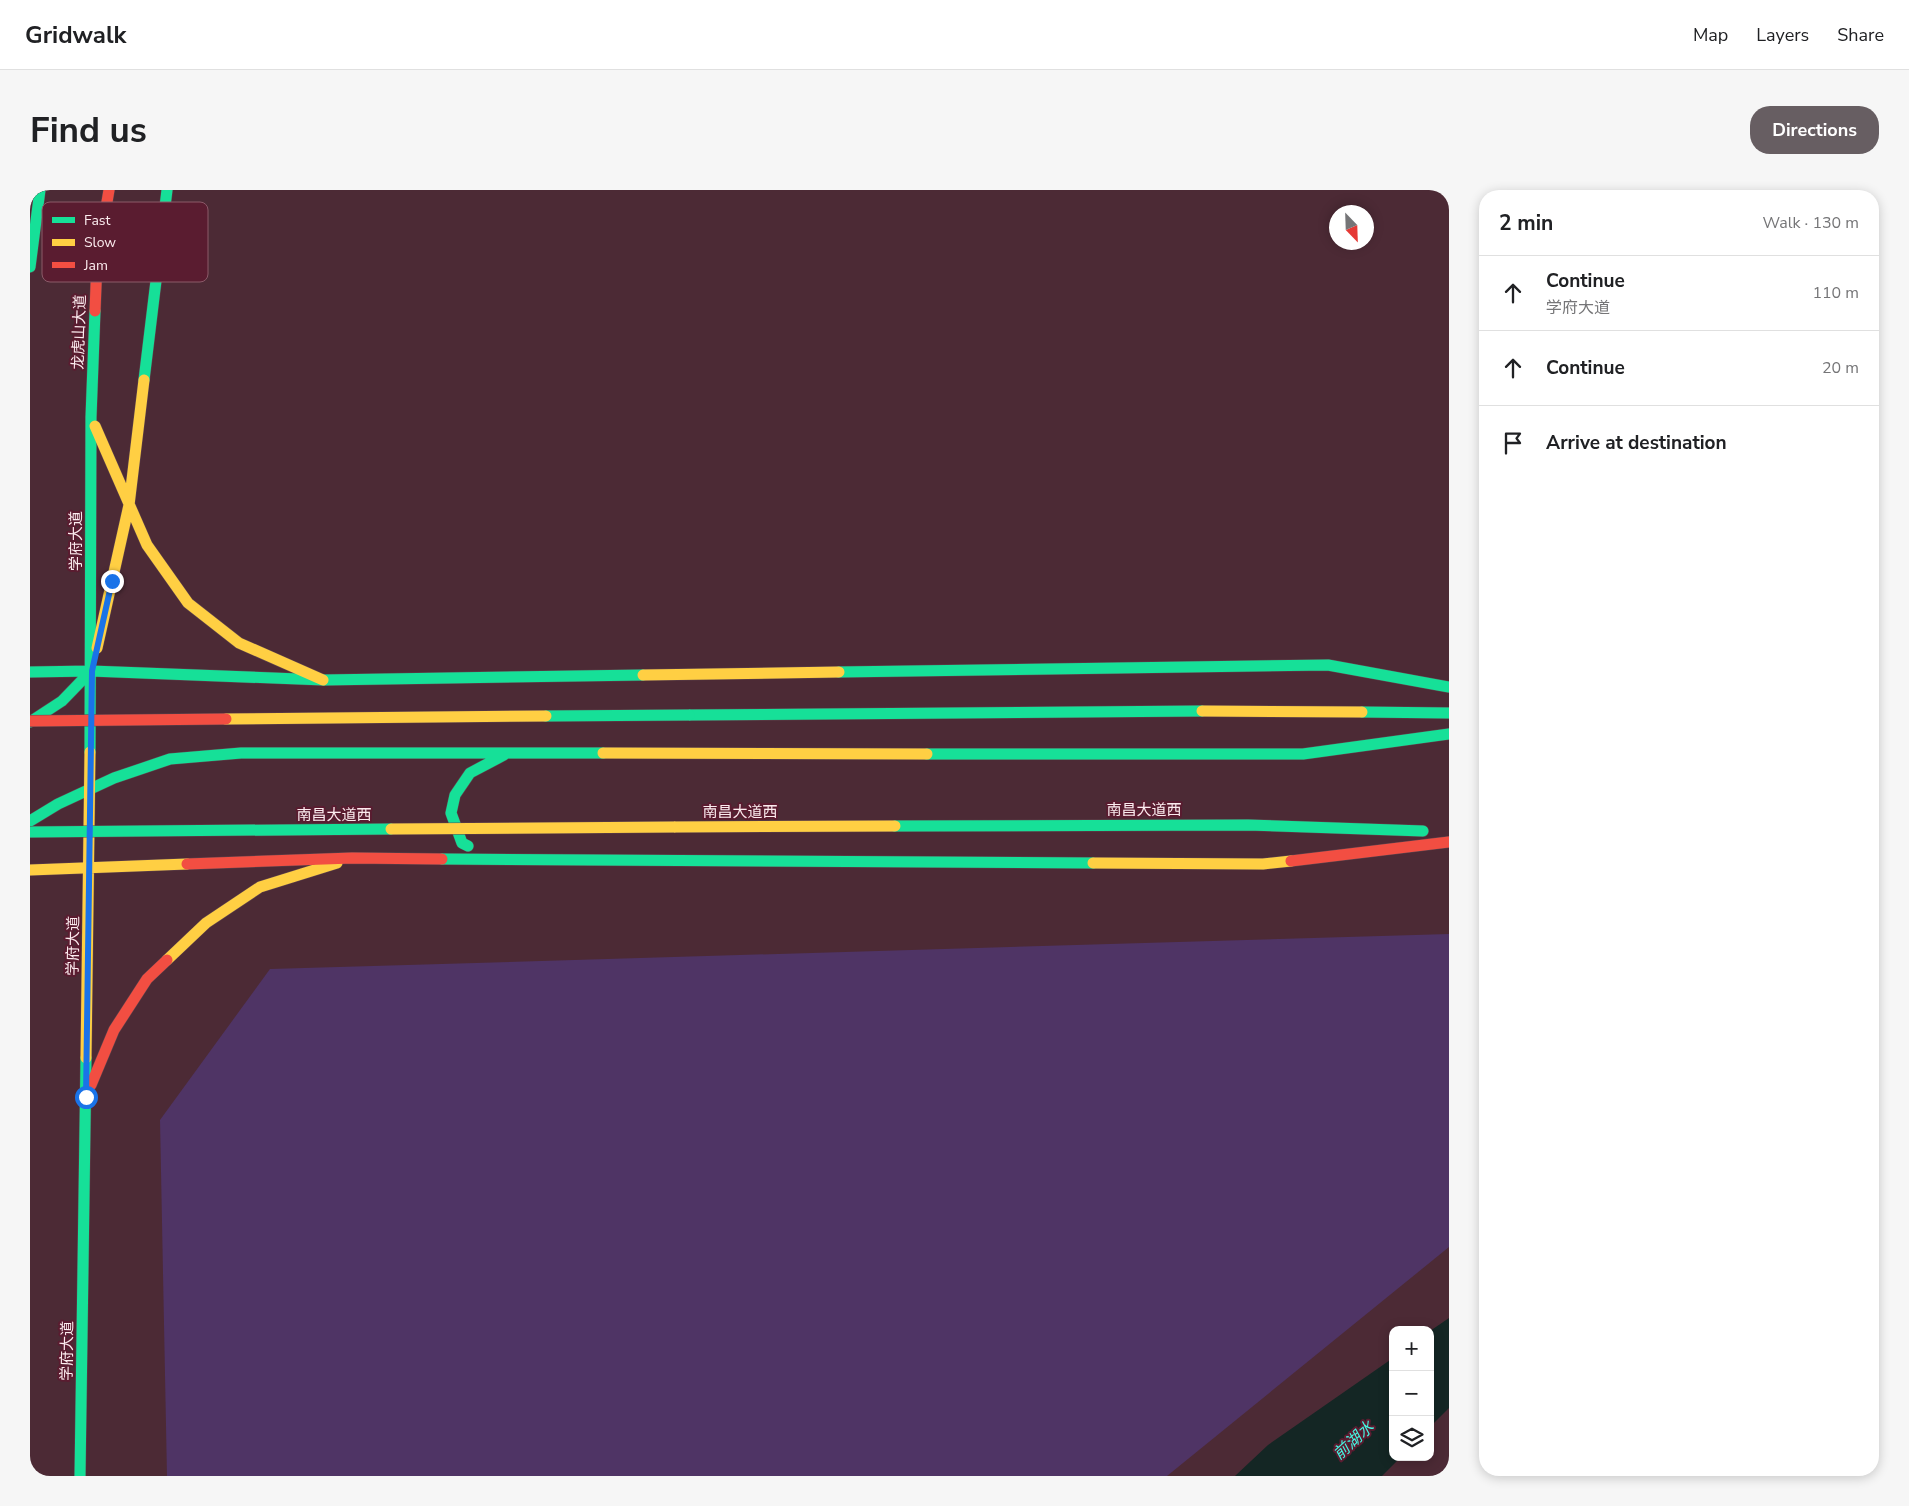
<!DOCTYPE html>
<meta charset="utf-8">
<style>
:root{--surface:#fff;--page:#f6f6f6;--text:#202124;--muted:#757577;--line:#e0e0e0;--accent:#675e62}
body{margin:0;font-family:"Nunito Sans","Noto Sans SC",sans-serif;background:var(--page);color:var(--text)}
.controls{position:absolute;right:15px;bottom:15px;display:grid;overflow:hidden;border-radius:10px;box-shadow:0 2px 12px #0003}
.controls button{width:45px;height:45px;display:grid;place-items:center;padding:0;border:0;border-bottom:1px solid var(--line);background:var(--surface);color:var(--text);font:25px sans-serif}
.compass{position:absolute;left:1299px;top:15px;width:45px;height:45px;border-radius:50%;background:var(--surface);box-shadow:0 2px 12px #0003;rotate:157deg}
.stop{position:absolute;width:15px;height:15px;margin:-11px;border:4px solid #1a73e8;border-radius:50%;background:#fff}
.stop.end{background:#1a73e8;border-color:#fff;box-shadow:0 1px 5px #0008}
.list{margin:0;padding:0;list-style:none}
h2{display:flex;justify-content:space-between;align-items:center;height:65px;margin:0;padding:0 20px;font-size:21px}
h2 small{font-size:16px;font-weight:400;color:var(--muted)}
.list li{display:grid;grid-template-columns:32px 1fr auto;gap:15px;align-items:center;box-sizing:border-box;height:75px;padding:0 20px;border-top:1px solid var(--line)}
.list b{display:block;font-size:19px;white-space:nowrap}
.list p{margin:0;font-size:16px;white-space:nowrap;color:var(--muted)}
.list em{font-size:16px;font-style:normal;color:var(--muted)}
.icon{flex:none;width:28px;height:28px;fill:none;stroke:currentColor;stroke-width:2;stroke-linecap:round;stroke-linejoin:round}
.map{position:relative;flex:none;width:1419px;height:1286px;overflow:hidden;border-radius:20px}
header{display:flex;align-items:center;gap:30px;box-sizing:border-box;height:70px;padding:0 25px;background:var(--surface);border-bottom:1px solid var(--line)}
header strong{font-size:24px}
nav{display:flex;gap:28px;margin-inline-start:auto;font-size:18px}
.intro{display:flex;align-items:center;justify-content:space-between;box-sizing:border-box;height:120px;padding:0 30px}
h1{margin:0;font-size:35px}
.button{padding:12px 22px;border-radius:20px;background:var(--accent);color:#fff;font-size:18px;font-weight:700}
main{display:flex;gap:30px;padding:0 30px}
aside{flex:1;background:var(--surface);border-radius:20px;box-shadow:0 2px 12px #0003}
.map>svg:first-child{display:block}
.green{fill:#4f3465}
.water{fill:#142624}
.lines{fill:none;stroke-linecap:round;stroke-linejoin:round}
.fast-casing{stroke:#60464f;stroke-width:12}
.slow-casing{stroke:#60464f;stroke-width:12}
.jam-casing{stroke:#60464f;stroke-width:12}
.fast{stroke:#16e098;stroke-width:11}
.slow{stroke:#ffcf43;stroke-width:11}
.jam{stroke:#f24e42;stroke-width:11}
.fast-bridge-casing{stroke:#60464f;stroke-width:12;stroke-linecap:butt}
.slow-bridge-casing{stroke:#60464f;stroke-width:12;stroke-linecap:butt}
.jam-bridge-casing{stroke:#60464f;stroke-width:12;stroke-linecap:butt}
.fast-bridge{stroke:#16e098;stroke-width:11}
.slow-bridge{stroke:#ffcf43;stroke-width:11}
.jam-bridge{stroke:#f24e42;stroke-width:11}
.route{stroke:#1a73e8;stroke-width:6}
.labels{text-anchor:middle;stroke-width:4;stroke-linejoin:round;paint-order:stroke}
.street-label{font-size:15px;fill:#fcecef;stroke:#5a1c30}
.water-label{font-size:16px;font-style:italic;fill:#43f9e3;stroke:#5a1c30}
.key{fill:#5a1c30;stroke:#8b5a69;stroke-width:1}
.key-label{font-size:14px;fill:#fcecef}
</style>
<header>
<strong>Gridwalk</strong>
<nav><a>Map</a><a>Layers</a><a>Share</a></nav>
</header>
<div class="intro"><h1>Find us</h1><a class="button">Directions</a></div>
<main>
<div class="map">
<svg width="1419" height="1286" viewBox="0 0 1419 1286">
<rect width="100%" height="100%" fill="#4c2a35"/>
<path class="green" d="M1419 744V1057L1137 1286H137L130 930 240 779Z"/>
<path class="water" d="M1419 1128V1218L1400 1237V1141Z
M1363 1168V1267H1371L1352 1286H1205L1238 1255Z"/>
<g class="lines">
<g class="fast-casing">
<path id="fast" d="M0 77 10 0
M114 190 137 0
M0 482 61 481 294 490 613 485
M809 482 1298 475 1419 497
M1332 522 1419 523
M659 525 1172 521
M0 532 32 511 61 481
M60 562 61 227 65 121
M897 564H1273L1419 544
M0 631 28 614 84 588 140 569 211 563H573
M865 636 1218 635 1393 641
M438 656 432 653 421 623 425 605 440 583 474 565
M412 669 1063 673
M50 1286 56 868"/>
</g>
<g class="slow-casing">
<path id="slow" d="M65 236 117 355 158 413 209 453 293 490
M67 458 99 315 114 190
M613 485 809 482
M1172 521 1332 522
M573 563 897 564
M644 637 865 636
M1063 673 1233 674 1261 671
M0 680 157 674
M137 770 176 733 230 697 307 673
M56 868 60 562"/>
</g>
<g class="jam-casing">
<path id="jam" d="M65 121 67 71 79 0
M1261 671 1419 652
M157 674 322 668 412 669
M61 895 84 840 117 789 137 770"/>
</g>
<use href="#fast" class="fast"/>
<use href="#slow" class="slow"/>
<use href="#jam" class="jam"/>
<g class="fast-bridge-casing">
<path id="fast-bridge" d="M516 526 659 525
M0 642 361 639"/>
</g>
<g class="slow-bridge-casing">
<path id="slow-bridge" d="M196 529 516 526
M361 639 644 637"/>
</g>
<g class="jam-bridge-casing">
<path id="jam-bridge" d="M0 531 196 529"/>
</g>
<use href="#fast-bridge" class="fast-bridge"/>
<use href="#slow-bridge" class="slow-bridge"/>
<use href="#jam-bridge" class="jam-bridge"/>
</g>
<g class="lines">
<path class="route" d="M56 907 62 481 82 391"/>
</g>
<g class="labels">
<g class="street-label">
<text transform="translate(49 142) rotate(-88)" y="5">龙虎山大道</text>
<text transform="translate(46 351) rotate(-90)" y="5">学府大道</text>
<text x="1114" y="625">南昌大道西</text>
<text x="710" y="627">南昌大道西</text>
<text x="304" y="630">南昌大道西</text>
<text transform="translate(43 756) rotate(-89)" y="5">学府大道</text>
<text transform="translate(37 1161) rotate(-89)" y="5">学府大道</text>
</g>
<g class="water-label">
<text transform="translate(1323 1250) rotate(-42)" y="6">前湖水</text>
</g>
</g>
<rect x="12" y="12" width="166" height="80" rx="8" class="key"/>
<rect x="22" y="27" width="23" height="6" fill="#16e098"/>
<rect x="22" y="49" width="23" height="7" fill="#ffcf43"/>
<rect x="22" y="72" width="23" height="6" fill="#f24e42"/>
<g class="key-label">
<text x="54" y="35">Fast</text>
<text x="54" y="57">Slow</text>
<text x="54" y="80">Jam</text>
</g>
</svg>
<div class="controls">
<button>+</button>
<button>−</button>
<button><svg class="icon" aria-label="layers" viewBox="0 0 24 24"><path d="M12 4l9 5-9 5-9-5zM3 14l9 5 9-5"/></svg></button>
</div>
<svg class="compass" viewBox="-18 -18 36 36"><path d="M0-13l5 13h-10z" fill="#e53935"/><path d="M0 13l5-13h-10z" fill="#757577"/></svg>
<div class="stop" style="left:56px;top:907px"></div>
<div class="stop end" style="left:82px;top:391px"></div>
</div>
<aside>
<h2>2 min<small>Walk · 130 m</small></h2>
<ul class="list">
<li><svg class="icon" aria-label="ahead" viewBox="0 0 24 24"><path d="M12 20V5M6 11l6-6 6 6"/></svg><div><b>Continue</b><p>学府大道</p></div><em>110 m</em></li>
<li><svg class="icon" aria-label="ahead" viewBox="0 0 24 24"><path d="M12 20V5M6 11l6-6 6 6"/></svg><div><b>Continue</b></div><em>20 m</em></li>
<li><svg class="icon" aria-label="arrive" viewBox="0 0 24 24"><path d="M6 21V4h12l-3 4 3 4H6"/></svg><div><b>Arrive at destination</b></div></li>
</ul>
</aside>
</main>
